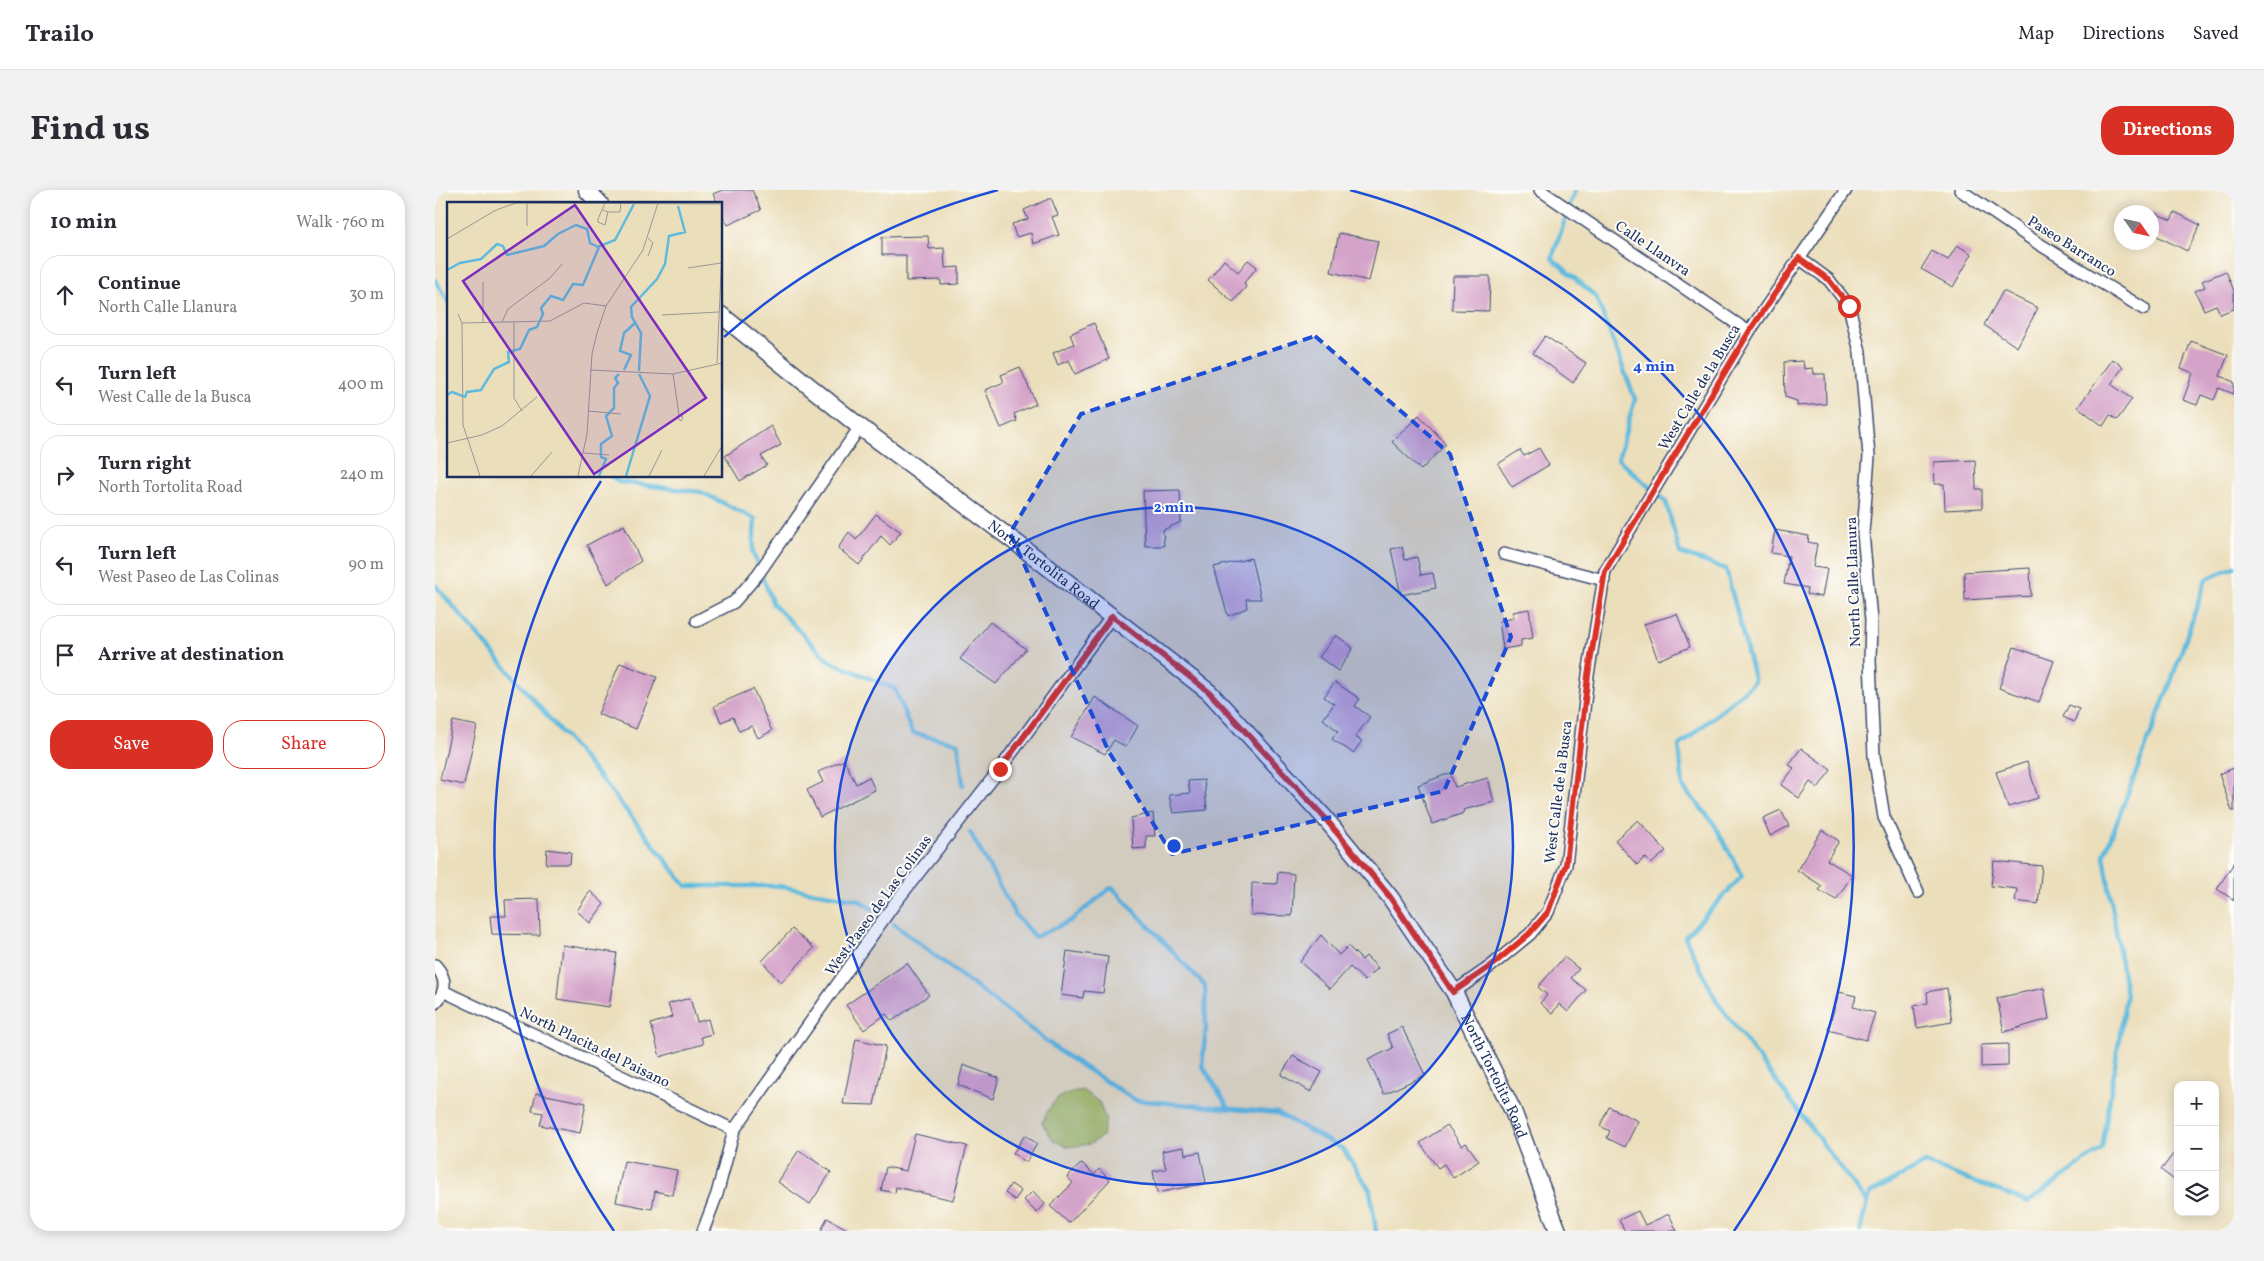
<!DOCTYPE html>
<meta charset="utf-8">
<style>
:root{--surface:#fff;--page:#f2f2f3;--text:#2b2b33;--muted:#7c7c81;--line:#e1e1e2;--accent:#d93025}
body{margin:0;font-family:Vollkorn,serif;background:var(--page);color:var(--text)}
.controls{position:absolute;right:15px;bottom:15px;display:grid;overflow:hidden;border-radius:10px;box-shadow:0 2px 12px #0003}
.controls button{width:45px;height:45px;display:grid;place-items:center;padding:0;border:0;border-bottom:1px solid var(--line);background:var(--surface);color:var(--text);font:25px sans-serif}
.compass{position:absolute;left:1679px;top:15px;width:45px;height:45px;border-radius:50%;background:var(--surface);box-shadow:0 2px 12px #0003;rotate:124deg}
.stop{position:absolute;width:15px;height:15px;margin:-11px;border:4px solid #d93025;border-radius:50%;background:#fff}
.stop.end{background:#d93025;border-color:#fff;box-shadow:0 1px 5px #0008}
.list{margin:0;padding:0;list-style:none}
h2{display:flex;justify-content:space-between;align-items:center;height:65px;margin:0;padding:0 20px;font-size:21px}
h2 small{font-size:16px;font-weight:400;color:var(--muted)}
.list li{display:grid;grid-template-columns:32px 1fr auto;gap:15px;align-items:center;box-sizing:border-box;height:80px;margin:0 10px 10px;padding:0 10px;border:1px solid var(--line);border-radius:20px}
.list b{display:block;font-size:19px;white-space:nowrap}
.list p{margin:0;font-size:16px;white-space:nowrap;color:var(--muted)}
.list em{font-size:16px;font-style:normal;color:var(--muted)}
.actions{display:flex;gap:10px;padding:15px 20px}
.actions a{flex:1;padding:11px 0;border:1px solid var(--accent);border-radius:20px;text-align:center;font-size:18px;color:var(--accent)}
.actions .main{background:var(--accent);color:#fff}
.icon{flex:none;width:28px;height:28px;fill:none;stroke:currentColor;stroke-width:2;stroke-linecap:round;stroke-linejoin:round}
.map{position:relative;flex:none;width:1799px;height:1041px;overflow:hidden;border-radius:20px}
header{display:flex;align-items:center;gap:30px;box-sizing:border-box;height:70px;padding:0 25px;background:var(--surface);border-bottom:1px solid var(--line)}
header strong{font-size:24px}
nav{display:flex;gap:28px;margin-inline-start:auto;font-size:18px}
.intro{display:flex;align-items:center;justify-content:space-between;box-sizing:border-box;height:120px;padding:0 30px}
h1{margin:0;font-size:35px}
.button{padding:12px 22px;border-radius:20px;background:var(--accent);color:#fff;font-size:18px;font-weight:700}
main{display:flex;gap:30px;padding:0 30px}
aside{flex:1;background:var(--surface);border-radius:20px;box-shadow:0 2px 12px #0003}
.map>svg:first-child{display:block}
.green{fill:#b1c366;stroke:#667962}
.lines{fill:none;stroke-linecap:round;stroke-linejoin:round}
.stream{stroke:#5fbbdd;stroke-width:4.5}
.building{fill:#d4a3c9}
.street-casing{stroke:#3a496c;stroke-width:14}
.secondary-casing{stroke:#3a496c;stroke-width:19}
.street{stroke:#fff;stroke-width:11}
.secondary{stroke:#fff;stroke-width:16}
.route{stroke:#d93025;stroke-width:6}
.marked{fill:#1d4ed8;fill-opacity:0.2;stroke:#1d4ed8;stroke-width:4;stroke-dasharray:10 6;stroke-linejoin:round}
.ring{fill:none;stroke:#1d4ed8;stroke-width:2.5}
.labels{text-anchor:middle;stroke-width:4;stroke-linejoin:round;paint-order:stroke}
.street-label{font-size:15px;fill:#1b2f5e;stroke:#fdfcf7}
.inset-river{fill:none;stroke:#5fbbdd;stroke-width:2.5}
.inset-road{fill:none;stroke:#989896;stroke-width:1}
.view{fill:#7b2cbf;fill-opacity:0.15;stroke:#7b2cbf;stroke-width:2.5}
.inset-edge{fill:none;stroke:#1b2f5e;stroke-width:2.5}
.centre{fill:#1d4ed8;stroke:#fdfcf7;stroke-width:2.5}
.ring-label{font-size:15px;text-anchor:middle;font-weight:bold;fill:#1d4ed8;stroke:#fdfcf7;stroke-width:4;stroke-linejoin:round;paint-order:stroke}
</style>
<header>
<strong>Trailo</strong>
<nav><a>Map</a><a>Directions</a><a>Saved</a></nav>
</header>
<div class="intro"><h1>Find us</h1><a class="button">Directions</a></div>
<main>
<aside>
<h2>10 min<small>Walk · 760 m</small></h2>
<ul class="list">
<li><svg class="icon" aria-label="ahead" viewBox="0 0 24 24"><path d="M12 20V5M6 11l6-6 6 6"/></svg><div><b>Continue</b><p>North Calle Llanura</p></div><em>30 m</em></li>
<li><svg class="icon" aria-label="left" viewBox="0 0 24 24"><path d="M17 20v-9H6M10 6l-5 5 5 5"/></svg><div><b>Turn left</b><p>West Calle de la Busca</p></div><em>400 m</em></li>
<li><svg class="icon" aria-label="right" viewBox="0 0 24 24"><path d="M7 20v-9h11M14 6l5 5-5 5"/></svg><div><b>Turn right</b><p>North Tortolita Road</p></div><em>240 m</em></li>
<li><svg class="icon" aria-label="left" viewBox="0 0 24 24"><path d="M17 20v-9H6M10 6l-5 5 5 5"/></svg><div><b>Turn left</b><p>West Paseo de Las Colinas</p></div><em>90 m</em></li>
<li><svg class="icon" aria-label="arrive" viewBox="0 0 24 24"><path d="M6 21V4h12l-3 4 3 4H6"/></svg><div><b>Arrive at destination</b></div></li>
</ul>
<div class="actions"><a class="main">Save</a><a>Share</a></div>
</aside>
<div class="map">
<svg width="1799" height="1041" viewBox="0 0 1799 1041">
<rect width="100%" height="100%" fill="#fdfcf7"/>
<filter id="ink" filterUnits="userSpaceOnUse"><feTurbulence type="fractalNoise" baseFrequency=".02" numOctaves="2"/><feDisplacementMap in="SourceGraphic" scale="10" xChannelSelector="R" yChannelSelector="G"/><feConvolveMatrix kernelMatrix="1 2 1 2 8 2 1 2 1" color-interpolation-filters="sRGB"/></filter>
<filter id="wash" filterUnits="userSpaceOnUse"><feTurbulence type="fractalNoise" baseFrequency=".0096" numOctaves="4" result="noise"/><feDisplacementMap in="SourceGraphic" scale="20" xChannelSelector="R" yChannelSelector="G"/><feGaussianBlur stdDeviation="1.12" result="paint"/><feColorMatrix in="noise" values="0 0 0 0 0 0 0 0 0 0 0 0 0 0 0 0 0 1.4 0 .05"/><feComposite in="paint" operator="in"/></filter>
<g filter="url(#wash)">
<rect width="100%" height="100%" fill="#ebdebb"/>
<path class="green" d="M647 900 664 912 671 930 667 946 656 954 633 957 619 951 607 933C617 911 622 904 647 900Z"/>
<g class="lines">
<path class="stream" d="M1140 0 1117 68 1161 107 1200 209 1183 269 1231 312 1245 363 1291 379 1320 492 1244 556 1248 597 1278 632 1307 686 1250 747 1282 812 1432 1013
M0 90 14 113
M176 286 184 292 266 302 320 329 318 363 338 414 394 471 460 499 477 543 523 553 528 595
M0 395 168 591 251 696H344L424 710 440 721
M535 642 581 726 600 747 635 731 677 697 770 796 771 839 767 875 794 919
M459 734 627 863 700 910 842 923 908 959 935 1000 941 1041
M1425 1041 1434 1004 1490 973 1593 1012 1667 959 1691 805 1669 665 1737 489 1771 389 1799 377"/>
</g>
<g id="blocks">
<path class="building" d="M287 0H317L326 20 293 35 286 22V14H283L278 4Z
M616 8 623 25 617 27 624 45 598 54 596 43 581 47 577 34 593 29 589 20Z
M1716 21 1736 30 1740 22 1765 35 1752 61 1716 43Z
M904 43 943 51 934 91 896 82Z
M493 46 494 59 509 58 510 78 524 77V94L506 95V90L471 91V65H447V47Z
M1522 55 1537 64 1518 97 1486 79 1497 61 1513 70Z
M789 70 803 82 813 70 822 77 809 93 811 97 798 112 773 90Z
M1791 81 1799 101V119L1785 124 1781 115 1769 120 1760 101 1770 97 1767 91Z
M1018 86H1055L1054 121 1017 120Z
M1568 101 1603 118 1582 157 1549 135Z
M659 133 674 169 640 184 634 170 623 175 618 163 639 154 635 144Z
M1110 146 1151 173 1138 193 1098 163Z
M1756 151 1793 165 1785 186 1799 192V204L1784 198 1779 210 1766 205 1762 215 1748 210 1758 183 1746 178Z
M1678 169 1688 177 1676 194 1697 209 1682 230 1675 225 1668 236 1643 217Z
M1368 171 1369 179 1378 178 1379 184H1390L1391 214 1362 216V211L1350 207 1349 172Z
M585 177 601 214 579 224 582 231 566 238 550 200 569 192 566 185Z
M984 225 1011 254 986 280 957 252Z
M336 236 346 255 326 266 332 275 305 291 290 266Z
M1104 258 1114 275 1077 297 1063 274 1085 260 1089 266Z
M1540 270 1541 299H1547V318L1510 320 1509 294H1500L1499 272Z
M745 300 746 332 728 340 729 356H710L708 301Z
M441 324 466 342 455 355 446 346 424 375 403 358 414 342 421 350Z
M189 335 206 371 173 394 152 355Z
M1340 340 1374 346 1373 352 1382 354 1378 377 1392 379 1387 407 1372 404 1373 398 1349 394 1354 366 1336 363Z
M967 357 970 370 982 367 986 385 998 383 1001 398 966 405 956 359Z
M816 368 826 409H811L812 418 793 426 779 377Z
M1595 378 1596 406 1530 410 1529 382Z
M1094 419 1098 448 1086 450V456L1068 459 1064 431 1079 428 1078 422Z
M1242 424 1255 457 1223 470 1209 434Z
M555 432 591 459 561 494 525 469Z
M901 445 918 458 903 481 884 467Z
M1579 457 1619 471 1604 512 1564 498Z
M185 473 222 487 201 539 163 524Z
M900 492 925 509 920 516 935 527 920 547 927 551 918 563 897 549 903 541 888 529 899 514 889 507Z
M318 499 337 541 323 548 317 536 304 541 298 527 286 532 279 516Z
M660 507 703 536 691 557 679 550 670 564 636 547Z
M1634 515 1644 519 1639 532 1628 527Z
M18 531 42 536 29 595 5 590Z
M1366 558 1396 580 1383 598 1375 592 1364 608 1346 595 1359 578 1354 575Z
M409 570 421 594 434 587 440 600 385 627 372 600 388 592 383 582Z
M1592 572 1603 608 1573 617 1561 582Z
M1799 578V621H1797L1784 584Z
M1015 583 1020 597 1053 588 1059 612 1028 620 1029 623 997 634 983 595Z
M769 590 772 620 738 623 734 605 755 603 753 591Z
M1346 620 1354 636 1335 646 1328 628Z
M718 623 720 646H711V658L698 659 696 628Z
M1203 630 1231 661 1216 674 1210 667 1202 675 1180 650Z
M1387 640 1404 651 1392 670 1417 685 1401 710 1384 700 1387 696 1362 680Z
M112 659 136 662 135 674H111Z
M1559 671 1607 676 1603 714 1580 711 1582 699 1556 696Z
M1799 673V710L1782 699Z
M843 682 859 684 857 726 816 725 817 693 842 694Z
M155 701 169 714 155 733 142 721Z
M104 709 105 745 57 744 55 726H71L70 710Z
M357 739 379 758 346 793 327 771Z
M886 745 904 765 913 756 927 770 931 766 943 778 930 791 915 777 895 799 865 772Z
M127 755 182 763 174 817 122 809Z
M632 761 673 767 668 803 649 801 648 808 626 805Z
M1129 767 1144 779 1136 788 1151 800 1133 822 1124 814 1117 824 1105 813 1112 805 1103 797Z
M472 773 494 805 457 831 451 824 429 840 411 815Z
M1512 798 1517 832 1482 838 1479 816 1493 813 1492 802Z
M1609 798 1614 829 1569 842 1562 808Z
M1404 802 1421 806 1418 817 1440 823 1431 850 1393 840Z
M255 808 262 832 273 829 277 844 266 847 268 854 225 867 216 834 237 827 233 814Z
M967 837 990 885 949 904 933 870 958 858 952 844Z
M421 849 451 856 439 915 408 914Z
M1573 854V876L1546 877V855Z
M858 866 887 882 876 902 846 885Z
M528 875 564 888 558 909 523 895Z
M101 903 151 913 145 943 105 935 108 923 97 921Z
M1174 917 1203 931 1190 957 1172 948 1175 941 1165 936Z
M1012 935 1027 956 1031 953 1044 971 1018 988 1009 974 1003 978 985 953Z
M480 944 532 956 518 1010 461 997 460 1003 446 1000 451 977 471 981Z
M590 945 602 954 591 972 578 963Z
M749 957 750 965 765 962 771 993 722 1003 718 981 731 979 727 961Z
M1743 958V993L1726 980Z
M364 960 396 982 375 1014 343 992Z
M189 971 242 980 237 1005 220 1001 217 1019 181 1012Z
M647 973 659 985 664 979 675 990 634 1033 615 1016 638 993 632 987Z
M576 994 586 1001 580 1010 570 1003Z
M598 1001 610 1014 602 1023 589 1010Z
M1203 1021 1210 1035 1234 1024 1242 1041H1190L1184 1030Z
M392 1028 416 1041H386Z"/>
</g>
</g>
<g filter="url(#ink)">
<use href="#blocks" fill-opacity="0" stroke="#3a496c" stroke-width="1"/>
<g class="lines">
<g class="street-casing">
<path id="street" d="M1105 0 1314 142
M1525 0 1601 52 1709 119
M1364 68 1394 90 1414 116 1425 162 1434 266 1428 343 1436 430 1435 470 1439 566 1449 627 1483 702
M1069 364 1169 390
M262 431 299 412 323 384 425 237
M0 775C11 787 13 801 0 813
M8 801 299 940
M1019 802 1056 776 1095 744 1113 722 1131 675 1153 485 1170 381 1314 142 1411 0
M268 1041 282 1004 299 940 460 713 565 579 677 426"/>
</g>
<g class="secondary-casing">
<g id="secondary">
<path d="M152 0 165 14"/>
<path id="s1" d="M286 125 425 237 583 354 774 502 889 627 955 707 1019 802 1078 921 1123 1041"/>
</g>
</g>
<use href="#street" class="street"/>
<use href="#secondary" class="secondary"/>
</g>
</g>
<g class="lines" filter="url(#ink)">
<path class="route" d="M565 579 677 426 774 502 889 627 955 707 1018 802 1056 776 1094 744 1113 722 1131 674 1153 485 1170 381 1314 142 1364 68 1394 90 1414 116"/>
</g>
<path class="marked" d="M880 146 1015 264 1076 447 1009 601 737 664 674 562 575 343 646 224Z"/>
<circle cx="739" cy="656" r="339" fill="#1d4ed8" fill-opacity=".12"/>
<g class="ring">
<circle cx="739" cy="656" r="339"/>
<path d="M179 1041A679 679 0 0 1 166 291M289 147A679 679 0 0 1 563 0M915 0A679 679 0 0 1 1299 1041"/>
</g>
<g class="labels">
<g class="street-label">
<text transform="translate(1637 56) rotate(32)" y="5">Paseo Barranco</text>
<text transform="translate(1218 58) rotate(34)" y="5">Calle Llanvra</text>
<text transform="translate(1264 197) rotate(-59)" y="5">West Calle de la Busca</text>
<text dy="5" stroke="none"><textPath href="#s1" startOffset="408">North Tortolita Road</textPath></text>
<text transform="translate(1418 392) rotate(-92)" y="5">North Calle Llanura</text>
<text transform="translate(1123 602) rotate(-83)" y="5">West Calle de la Busca</text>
<text transform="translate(443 715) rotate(-54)" y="5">West Paseo de Las Colinas</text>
<text transform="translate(160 857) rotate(26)" y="5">North Placita del Paisano</text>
<text dy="5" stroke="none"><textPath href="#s1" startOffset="1098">North Tortolita Road</textPath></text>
</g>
</g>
<g transform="translate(12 12)">
<rect width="275" height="275" fill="#ebdebb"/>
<path class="inset-river" d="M0 68 13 61 34 57 50 42 56 44 60 53 97 44 111 32 129 23 140 27 143 41 151 45 168 38 187 2M177 168 184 153 173 149 177 131 188 121M192 169 194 131 185 115 184 105 210 77 218 62 222 34 238 30 231 4M0 193 5 190 18 195 20 190 34 188 47 167 62 160 61 150 73 147 82 128 90 125 96 112 94 106 104 94 116 98 126 82 136 83 152 45M152 274 159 257 154 255V242L165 234 159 214 167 206V186L171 181 168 176 172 172M179 274 203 194 192 172"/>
<path class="inset-road" d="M80 1V24M156 8 161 10 158 23 151 20V17L158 1M161 10H173L174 1M0 37 49 8 69 1 275 2M201 54 206 41 201 36M241 66 274 61M36 80V120M11 112 15 121 16 223 33 274M215 113 272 110M55 120 61 107 103 76 115 62M67 120V196L75 209M15 121 103 119 137 101 159 104M270 161 275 48M143 168 226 172 275 161M226 172 232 213 230 216 234 219 236 215 232 213M141 209 174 212M0 241 35 233 55 224 90 195M137 251 162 253M84 274 105 250M131 274 140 232 145 152 150 131 159 104 196 48 211 1M202 274 215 248M257 274 275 244"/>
<path class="view" d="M128 3 259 196 147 272 16 79Z"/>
<rect width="275" height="275" class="inset-edge"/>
</g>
<circle cx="739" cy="656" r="8" class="centre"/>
<g class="ring-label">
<text x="1219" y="181">4 min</text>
<text x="739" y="322">2 min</text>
</g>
</svg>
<div class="controls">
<button>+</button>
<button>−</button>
<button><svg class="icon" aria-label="layers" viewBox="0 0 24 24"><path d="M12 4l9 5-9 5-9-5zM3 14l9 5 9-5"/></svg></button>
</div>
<svg class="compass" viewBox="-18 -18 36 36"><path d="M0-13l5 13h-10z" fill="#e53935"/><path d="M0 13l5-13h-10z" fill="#7c7c81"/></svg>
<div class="stop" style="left:1414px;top:116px"></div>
<div class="stop end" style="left:565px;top:579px"></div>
</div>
</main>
